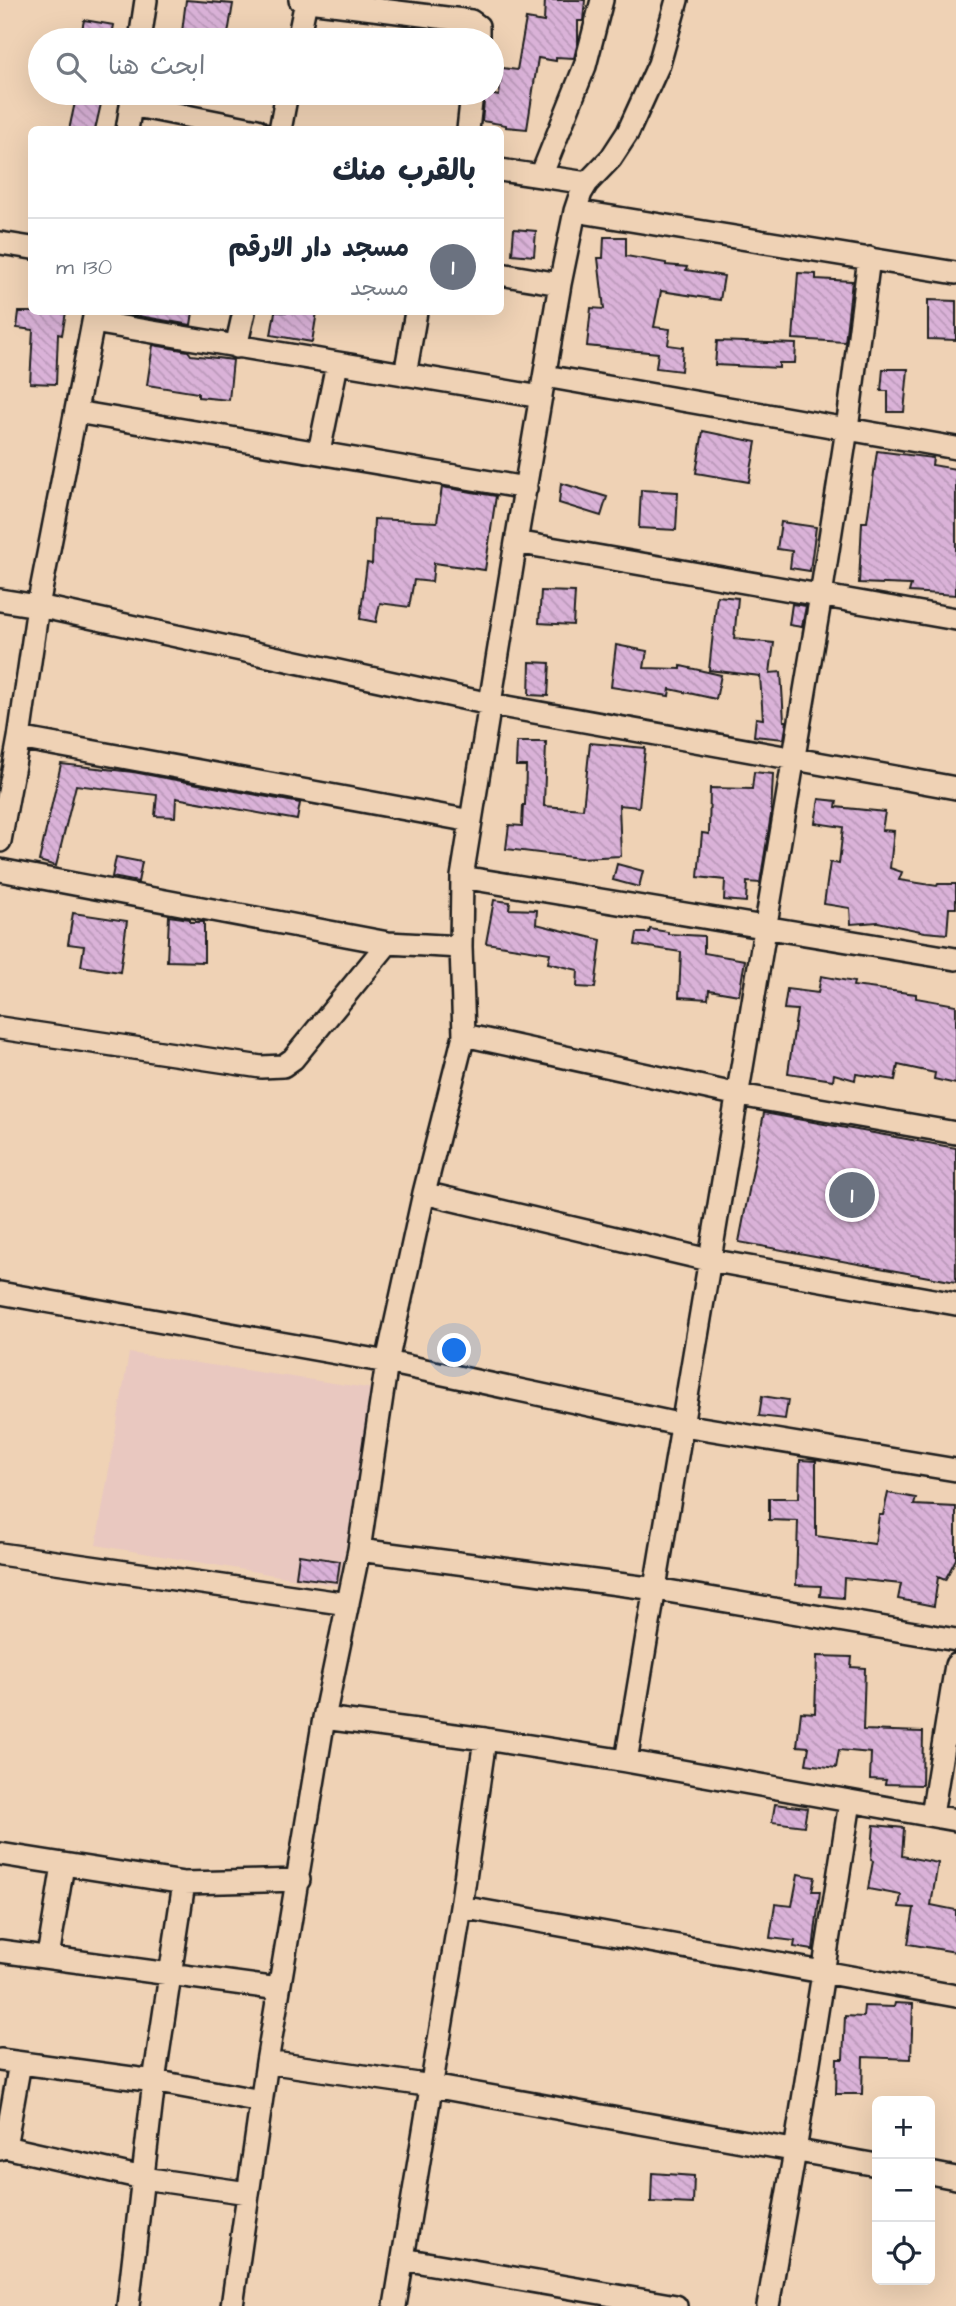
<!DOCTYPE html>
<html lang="ar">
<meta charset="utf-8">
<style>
:root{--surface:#fff;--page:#f6f6f7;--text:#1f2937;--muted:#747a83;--line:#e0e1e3;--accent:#b45309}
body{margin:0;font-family:"Architects Daughter","Playpen Sans Arabic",sans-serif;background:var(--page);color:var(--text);direction:rtl}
.controls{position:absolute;right:21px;bottom:21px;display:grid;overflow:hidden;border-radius:10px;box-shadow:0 7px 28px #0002}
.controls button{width:63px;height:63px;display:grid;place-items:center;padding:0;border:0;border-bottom:2px solid var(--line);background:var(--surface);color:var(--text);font:35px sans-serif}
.you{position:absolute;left:455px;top:1351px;width:24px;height:24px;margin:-18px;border:5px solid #fff;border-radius:50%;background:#1a73e8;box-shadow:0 0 0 10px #1a73e833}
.badge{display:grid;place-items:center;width:46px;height:46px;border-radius:50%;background:var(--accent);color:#fff;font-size:23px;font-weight:700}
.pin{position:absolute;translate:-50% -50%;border:4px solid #fff;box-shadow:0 2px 7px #0006}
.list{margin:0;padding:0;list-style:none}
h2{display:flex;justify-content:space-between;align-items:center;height:91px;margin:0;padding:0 28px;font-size:30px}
h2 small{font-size:23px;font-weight:400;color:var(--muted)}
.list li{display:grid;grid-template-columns:46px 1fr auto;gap:21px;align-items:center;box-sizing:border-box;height:98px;padding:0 28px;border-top:2px solid var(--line)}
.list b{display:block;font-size:26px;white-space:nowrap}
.list p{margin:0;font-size:23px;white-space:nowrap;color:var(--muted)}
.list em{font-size:23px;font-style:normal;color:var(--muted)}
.icon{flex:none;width:38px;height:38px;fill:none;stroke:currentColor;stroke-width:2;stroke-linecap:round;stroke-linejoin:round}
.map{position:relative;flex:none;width:956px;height:2306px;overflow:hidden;direction:ltr}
.search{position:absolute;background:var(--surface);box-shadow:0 7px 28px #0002;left:28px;top:28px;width:476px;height:77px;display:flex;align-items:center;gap:18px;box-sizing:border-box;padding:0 24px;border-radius:38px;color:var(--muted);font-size:26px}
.panel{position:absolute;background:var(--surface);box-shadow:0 7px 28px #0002;left:28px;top:126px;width:476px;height:189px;border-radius:10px;direction:rtl}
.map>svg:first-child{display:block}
.built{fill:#e9c8c0}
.building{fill:url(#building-back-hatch);stroke:#1c1c1c;stroke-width:2}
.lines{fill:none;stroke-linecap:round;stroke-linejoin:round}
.street-casing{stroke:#1c1c1c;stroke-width:26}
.street{stroke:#efd2b5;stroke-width:21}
</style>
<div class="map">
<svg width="956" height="2306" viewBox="0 0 956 2306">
<defs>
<pattern id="building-back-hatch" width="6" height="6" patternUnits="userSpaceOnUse" patternTransform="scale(1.75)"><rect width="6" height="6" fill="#dab2d8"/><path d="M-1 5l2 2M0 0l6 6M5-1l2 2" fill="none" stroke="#ba98b9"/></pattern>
</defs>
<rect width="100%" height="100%" fill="#efd2b5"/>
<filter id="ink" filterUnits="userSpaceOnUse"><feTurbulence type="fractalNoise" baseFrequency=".0143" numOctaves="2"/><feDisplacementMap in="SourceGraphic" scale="14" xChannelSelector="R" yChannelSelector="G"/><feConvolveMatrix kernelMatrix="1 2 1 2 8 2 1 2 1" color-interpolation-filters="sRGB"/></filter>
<g filter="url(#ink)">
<path class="built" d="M129 1353 374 1389 339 1586 96 1545Z"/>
<path class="building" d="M186 0 233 4 227 40H181Z
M545 0H585L583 21H578V42L574 58 556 57V61L538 58 527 129 506 127V125L482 121 485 93 499 96 502 68 517 70 526 19 544 22Z
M84 20 114 25 111 40H80Z
M77 93 103 95 95 130H69Z
M514 229 536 231 534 256 512 254Z
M604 237H626V256L666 263V265L687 267 686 270 724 276 720 300 661 291 654 327 670 329 668 345 683 347 681 371 656 368 658 353 587 346 591 308 604 309 598 258H603Z
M798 273 816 274V279L852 281 845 342 793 339Z
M928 300 956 301V340L928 339Z
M19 312H66L62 335 58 334 56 384 30 383 33 330 17 328Z
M116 312H193L191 325Z
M275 312H317L312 342 271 335Z
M717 341 796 344 795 363H779V368L715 365Z
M153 345 188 351 191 355 233 360 229 400 198 397V393L147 385Z
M883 369H908L904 412H888V391H881Z
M703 431 756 442 749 482 696 473Z
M877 451 933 458 932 465 956 469V595L909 592 911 585 859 583 862 522H867Z
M561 483 607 497 601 516 559 503Z
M442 487 496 496 485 570 434 563 432 582 414 580 409 607 380 603 376 622 360 619 367 563 372 564 374 519 437 522Z
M641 490 678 492 676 530 639 528Z
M781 522 816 527 810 571 790 568 792 551 777 549Z
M541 591 575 592 573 625 539 623Z
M717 596 738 598 734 639 774 643 770 673 781 672 784 721H787L784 739 754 736 756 718 763 719 760 676 709 670Z
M792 604 806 606 802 627 789 625Z
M616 645 647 651 644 668 681 669V666L721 675 716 699 670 689 669 696 611 687Z
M530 662 550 663 548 696 529 695Z
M517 742H546L544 806 583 809 590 743 645 748 639 807 619 805 621 856 580 858 506 849 509 825 522 826 523 805H525L526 766H516Z
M61 764 133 772 300 803 297 820 176 798 175 817 155 816 157 795 76 785 56 866 39 861Z
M754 772 773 774 771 815 760 883 747 882 746 902 724 900 725 880 698 877 702 833 709 834 710 788 752 789Z
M819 799 837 801 836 807 885 812 882 830 894 831 890 868 902 872 899 880 937 886 938 884H956V908H949L947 934 925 932 878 922 851 924 850 908 824 904 830 862 839 864 843 827 815 823Z
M116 857 142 862 138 882 112 877Z
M617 864 643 871 639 887 613 880Z
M494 900 510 902 509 909 537 910 536 924 601 940 595 988 577 987 578 970 548 963 550 953 486 943Z
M73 913 127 921 120 972 81 966 84 946 68 944Z
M169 916 190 919V922H204V962L167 961Z
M650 929 668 932V934L704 936V953L745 960 739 995 709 990 708 999 679 997 681 952 635 945 637 933H649Z
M821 976 854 982 853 986 916 994V998L956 1005V1084L934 1079 935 1073 898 1065 895 1080 856 1074 855 1080 834 1074 833 1080 788 1073 797 1010 784 1009 787 989 818 993Z
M764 1113 956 1148V1282L739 1242Z
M762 1396 788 1400 785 1419 759 1416Z
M800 1460 816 1461V1536L875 1544 879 1515H883L888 1493 916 1498 914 1505 956 1507V1559L945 1580 938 1577 934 1606 898 1599 901 1584 844 1578 843 1598 820 1596 821 1586 796 1585 798 1521 769 1520V1498H799Z
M299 1555 340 1561 337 1582 296 1577Z
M817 1656 852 1657 851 1667 865 1668 863 1730 923 1732 922 1785 885 1784 886 1780 870 1779 871 1753 839 1750 836 1768 806 1764 809 1747 797 1746 801 1712 815 1713Z
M775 1804 807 1808 804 1826 772 1822Z
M874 1825 904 1828 902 1856 938 1863 931 1905 956 1910V1952L908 1944 914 1908 899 1907 901 1895 868 1889 873 1861 871 1860Z
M798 1874 815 1877 812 1891H820L813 1950 794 1947 795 1941 770 1938 775 1904 792 1906Z
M895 2003 913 2004 911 2059 863 2057 862 2094H836L837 2059H843L845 2016 863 2017 864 2006 894 2007Z
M652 2173 694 2176 693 2204 651 2202Z"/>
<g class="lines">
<g class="street-casing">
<path id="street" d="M300 0 471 21 478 26V40
M140 40 146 0
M298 40 306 1
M131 105 257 130
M127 130 133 93
M280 130 287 93
M468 130 472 93
M500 170 587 183
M541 176 585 66 602 0
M575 211 956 273
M0 243 32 248
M500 274 560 284
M93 322 541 397
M236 347 244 312
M405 375 416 312
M545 376 956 448
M76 412 526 488
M319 452 337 364
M516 542 956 619
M0 600 38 606 490 704 956 788
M19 738 471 821
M0 841 19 738 38 606 95 312
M0 870 388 943 461 947
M462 877 956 959
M0 1028 261 1067 283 1066 293 1059 388 943
M464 1035 739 1095 956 1133
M424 1193 709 1260 956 1304
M0 1293 387 1362 683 1425 956 1470
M359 1550 656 1589 956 1640
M0 1554 348 1604
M324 1718 485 1739 626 1761 956 1820
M626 1761 821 595 847 429 869 258
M932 1815 956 1665
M0 1854 184 1883 299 1880
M461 1907 956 1996
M0 1951 279 1989
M48 1957 63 1865
M0 2060 154 2081 261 2101
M267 2062 432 2086 877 2165
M5 2147 20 2063
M0 2149 5 2147 143 2178 248 2193
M930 2173 956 2178
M403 2259 676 2306
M128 2306 154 2081 184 1883
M232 2306 267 2062 324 1718 359 1550 387 1362 424 1193 464 1035 461 947 462 877 516 542 560 284 575 211 581 193 587 183 611 158 628 132 659 64 677 0
M395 2306 461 1907 485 1739
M768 2306 795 2151 850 1802"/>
</g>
<use href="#street" class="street"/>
</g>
</g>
</svg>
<div class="controls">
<button>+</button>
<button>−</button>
<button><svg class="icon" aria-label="locate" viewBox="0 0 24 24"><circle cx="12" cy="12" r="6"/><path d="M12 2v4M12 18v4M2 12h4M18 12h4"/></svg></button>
</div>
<div class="you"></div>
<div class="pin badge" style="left:852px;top:1195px;background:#6b7280">1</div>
<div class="search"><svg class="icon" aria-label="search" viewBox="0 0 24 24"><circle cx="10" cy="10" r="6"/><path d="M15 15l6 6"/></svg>ابحث هنا</div>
<section class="panel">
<h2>بالقرب منك<small></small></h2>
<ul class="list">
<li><span class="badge" style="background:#6b7280">1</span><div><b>مسجد دار الارقم</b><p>مسجد</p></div><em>130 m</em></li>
</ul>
</section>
</div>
